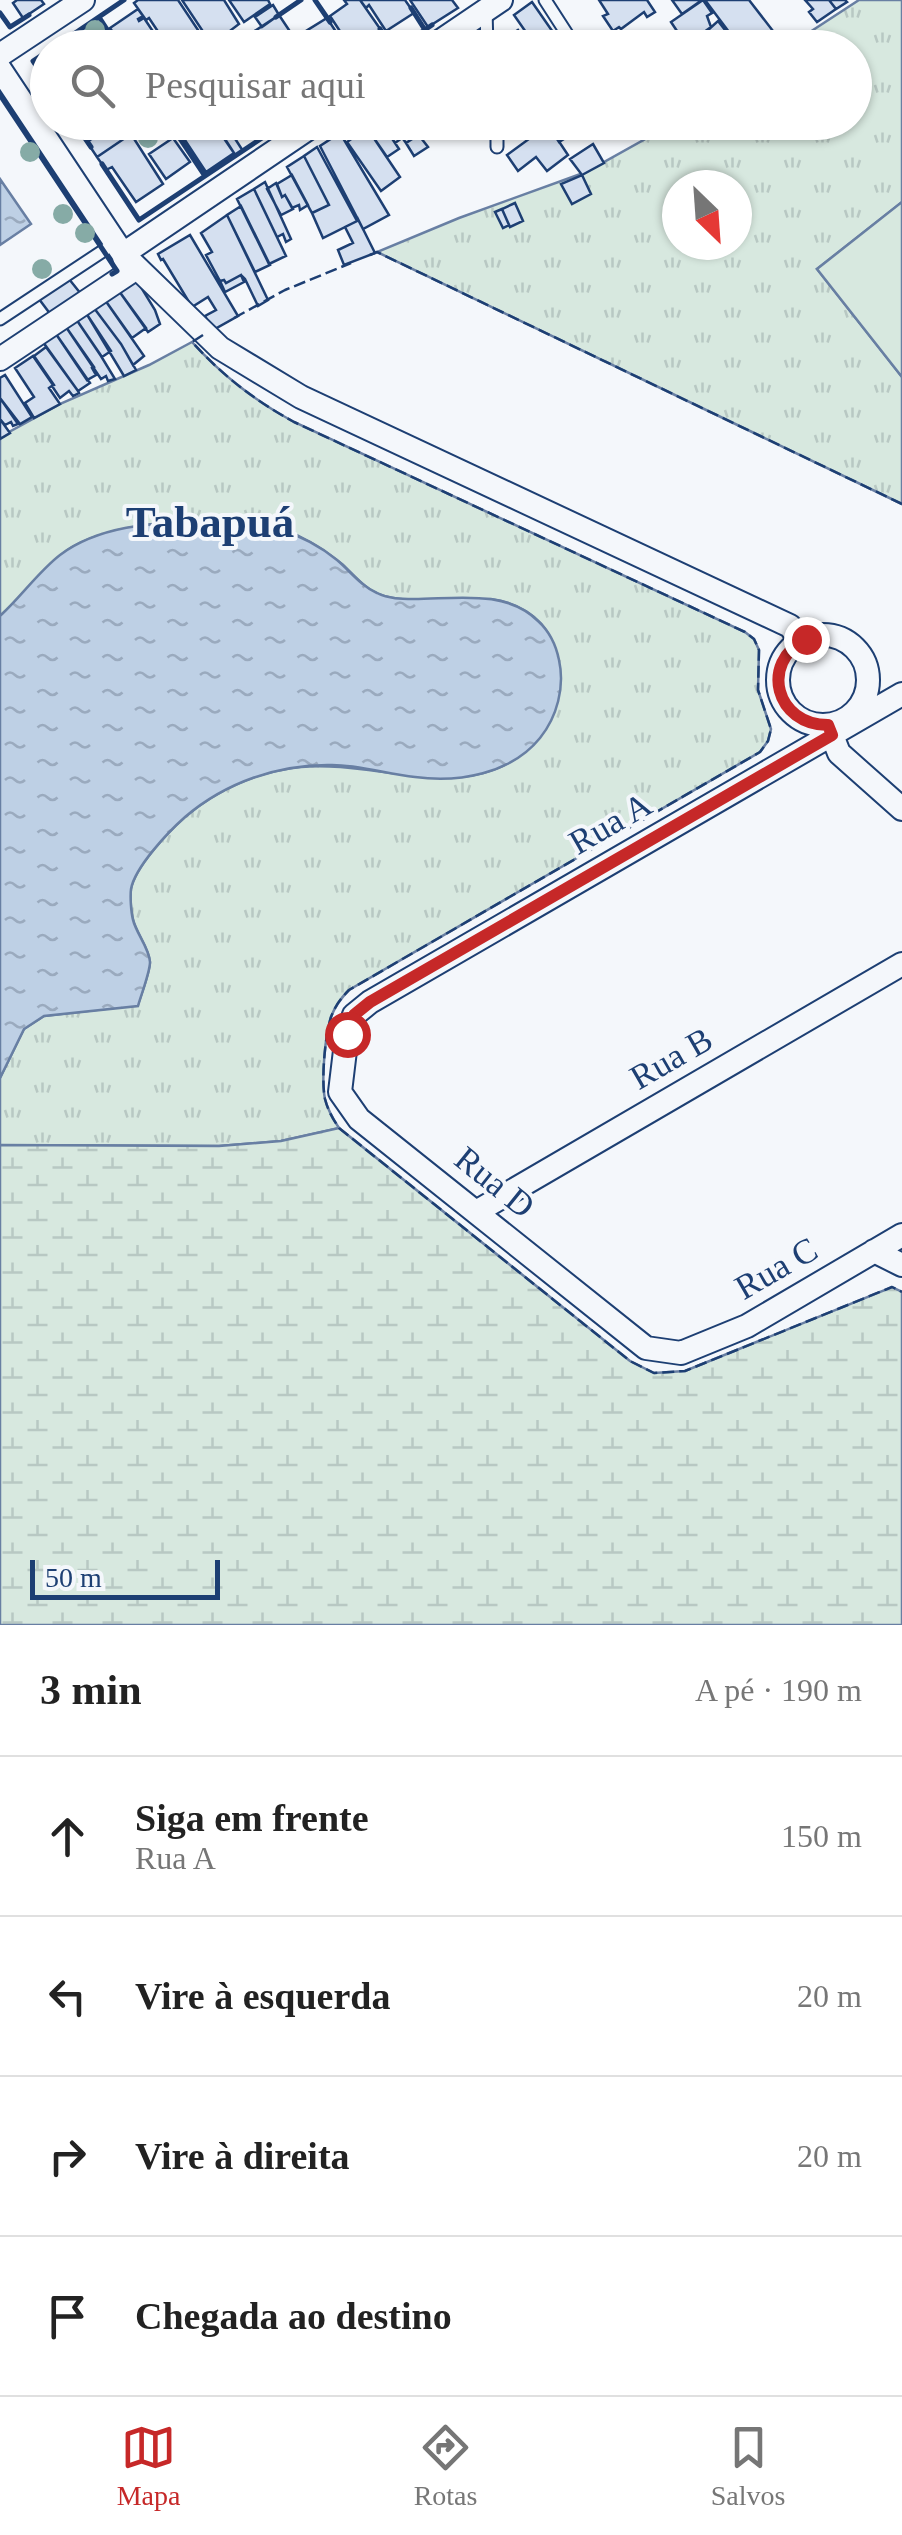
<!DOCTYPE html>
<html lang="pt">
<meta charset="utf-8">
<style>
:root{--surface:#fff;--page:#f2f2f2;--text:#222;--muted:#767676;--line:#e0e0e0;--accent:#c62828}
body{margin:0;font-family:Georgia,serif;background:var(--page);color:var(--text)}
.compass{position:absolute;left:662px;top:170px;width:90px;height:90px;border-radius:50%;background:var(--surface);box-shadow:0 2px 8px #0004;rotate:155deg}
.scale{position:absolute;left:30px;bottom:25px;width:190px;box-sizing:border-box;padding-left:10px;border:5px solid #1d3f73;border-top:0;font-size:28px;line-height:35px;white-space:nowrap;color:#1d3f73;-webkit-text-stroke:8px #f4f7fb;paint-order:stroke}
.stop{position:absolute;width:30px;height:30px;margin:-22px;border:8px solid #c62828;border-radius:50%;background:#fff}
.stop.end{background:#c62828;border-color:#fff;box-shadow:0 2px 10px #0008}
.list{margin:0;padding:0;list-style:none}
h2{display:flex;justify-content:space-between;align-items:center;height:130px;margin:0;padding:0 40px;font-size:42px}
h2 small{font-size:32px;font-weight:400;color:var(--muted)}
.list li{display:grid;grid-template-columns:65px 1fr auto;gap:30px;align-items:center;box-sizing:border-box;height:160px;padding:0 40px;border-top:2px solid var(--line)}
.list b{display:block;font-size:38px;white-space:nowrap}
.list p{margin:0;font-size:32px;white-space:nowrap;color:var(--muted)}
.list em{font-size:32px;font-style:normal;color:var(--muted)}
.icon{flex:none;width:55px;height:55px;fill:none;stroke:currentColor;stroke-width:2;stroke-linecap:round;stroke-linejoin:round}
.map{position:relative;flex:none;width:902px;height:1625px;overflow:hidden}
.search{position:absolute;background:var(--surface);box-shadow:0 2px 8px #0004;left:30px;right:30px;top:30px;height:110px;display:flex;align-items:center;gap:25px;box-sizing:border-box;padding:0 35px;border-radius:55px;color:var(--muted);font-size:38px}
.sheet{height:770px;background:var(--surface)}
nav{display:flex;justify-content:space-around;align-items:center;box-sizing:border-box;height:140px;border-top:2px solid var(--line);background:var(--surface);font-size:28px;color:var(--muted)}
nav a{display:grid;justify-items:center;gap:5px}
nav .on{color:var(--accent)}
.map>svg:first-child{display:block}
.grass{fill:url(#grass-tufts);stroke:#687fa3;stroke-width:2.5;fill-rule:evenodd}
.wetland{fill:url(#wetland-marsh);stroke:#687fa3;stroke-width:2.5}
.pitch{fill:#d7e8df;stroke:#687fa3;stroke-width:2.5}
.water{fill:url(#water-ripples);stroke:#687fa3;stroke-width:2.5}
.building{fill:#d5e0f0;stroke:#1d3f73;stroke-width:2.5}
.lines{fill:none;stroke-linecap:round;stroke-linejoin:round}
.service-casing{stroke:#1d3f73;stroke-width:15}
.minor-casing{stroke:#1d3f73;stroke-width:26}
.service{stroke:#f4f7fb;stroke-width:11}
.minor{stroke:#f4f7fb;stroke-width:22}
.fence{stroke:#1d3f73;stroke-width:2.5;stroke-dasharray:12 5;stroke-linecap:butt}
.wall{stroke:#1d3f73;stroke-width:5}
.tree{fill:#86aba6}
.route{stroke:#c62828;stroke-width:12}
.labels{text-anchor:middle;stroke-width:8;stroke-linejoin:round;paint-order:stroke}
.street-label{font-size:35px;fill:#1d3f73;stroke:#f4f7fb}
.district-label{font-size:45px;font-weight:bold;fill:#1d3f73;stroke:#f4f7fb}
</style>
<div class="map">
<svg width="902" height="1625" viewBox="0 0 902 1625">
<defs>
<pattern id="grass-tufts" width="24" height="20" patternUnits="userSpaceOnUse" patternTransform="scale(2.5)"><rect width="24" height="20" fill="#d7e8df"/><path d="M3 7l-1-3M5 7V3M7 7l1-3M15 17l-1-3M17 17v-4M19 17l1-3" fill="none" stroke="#b8c8c3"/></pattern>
<pattern id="wetland-marsh" width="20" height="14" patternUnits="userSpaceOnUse" patternTransform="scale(2.5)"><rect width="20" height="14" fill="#d7e8df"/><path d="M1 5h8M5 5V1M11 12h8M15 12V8" fill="none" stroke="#b8c8c3"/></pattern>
<pattern id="water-ripples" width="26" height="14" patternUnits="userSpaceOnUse" patternTransform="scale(2.5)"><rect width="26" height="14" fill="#bed0e5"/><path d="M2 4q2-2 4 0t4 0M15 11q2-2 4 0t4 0" fill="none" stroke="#9aaabe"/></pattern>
</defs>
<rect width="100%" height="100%" fill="#f4f7fb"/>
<path class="grass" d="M859 0H902V202L817 269 902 377V504L377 252 459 218 586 172 674 123 854 122V48L787 47ZM677 185H737V245H677Z
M192 342C223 376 254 400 294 422L745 632 754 639 759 650 758 690 771 729 768 741 760 752 349 990C341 998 335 1006 331 1017 325 1036 321 1080 325 1099 328 1111 333 1119 339 1128L281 1141 219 1146 0 1145V1078L24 1029 44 1016 138 1005C141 995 150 972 150 962 149 947 136 933 133 919 131 912 130 897 131 889 135 867 168 832 185 817 217 789 259 771 301 767 384 759 492 816 546 725 563 697 565 670 551 639 541 616 516 602 491 599 461 599 412 604 384 596 366 591 355 576 342 564 332 556 321 548 310 542 293 532 272 525 252 522 206 515 113 523 72 547 44 565 25 594 0 616V437L62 403 149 365Z"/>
<path class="wetland" d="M339 1128 630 1361 654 1373 685 1371 892 1287 902 1292V1625H0V1145L219 1146 281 1141Z"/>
<path class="pitch" d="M902 202V377L817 269Z"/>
<path class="water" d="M0 179 31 224 0 245Z
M217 520C260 520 303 532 337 560 350 571 361 586 377 593 389 599 401 599 414 599 455 599 506 589 538 621 549 631 556 645 559 660 565 687 557 717 540 738 511 774 458 783 415 777 387 774 360 765 332 765 279 764 226 782 185 817 168 832 135 867 131 889 130 897 131 912 133 920 136 933 149 948 150 962 150 972 141 995 138 1006L44 1016 24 1029 0 1078V616C21 597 38 572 60 555 104 522 165 523 217 520Z"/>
<path class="building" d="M17 0H41L44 4 23 18 13 3Z
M138 0H178L210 48H169L149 18 146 20 134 3Z
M182 0H224L239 24 231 30 232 32 228 35 230 38 214 48Z
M229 0H268L270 4 244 22Z
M344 0H360L383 33 361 48H351L330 16 347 4Z
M360 0H405L414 13 386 31 369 5 366 8Z
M410 0H452L458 8 428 27Z
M599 0H647L655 12 647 17 644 12 621 29 619 27 613 31 603 16 608 14Z
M672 0H702L682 14Z
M703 0 712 13 707 16 711 27 682 48H678L672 39 679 34 671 22Z
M705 0H749L783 44 778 48H741Z
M805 0H829L836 9 817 22 809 12 813 9Z
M829 0H845L847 2 836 9Z
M532 2 564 48H537L514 15Z
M273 5 279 15 262 27 255 17Z
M138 9 143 16 138 19 139 21 144 18 164 48H123L110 28Z
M279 15 301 48H271L266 39 255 46 247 36Z
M327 18 342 41 334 48H306L298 36Z
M718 21 739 48H720L707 31Z
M518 30 531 48H496L495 45Z
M247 36 255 48H230Z
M91 122H117L99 134Z
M117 122H122L131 134 97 157 87 142Z
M122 122H151L131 136Z
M173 122H214L234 153 206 172Z
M219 122H260L268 134 258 140 247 124 232 134 243 151 236 156 223 137 227 134Z
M375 122H381L399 149 387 157 367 128Z
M381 122H391L402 138 395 143Z
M391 122H430L432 125 418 135 414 129 409 133 412 139 406 143Z
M546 122H580L583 127 559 142Z
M548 125 568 155 547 171 536 157 518 171 507 155Z
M367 128 400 177 381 191 347 142Z
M414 129 428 147 414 156 406 143 412 139 409 133Z
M340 133 389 215 363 229 320 146Z
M131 134 163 184 136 202 112 167 106 170 97 157Z
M173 138 190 162 166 179 149 154Z
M593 144 604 163 582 175 570 159Z
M317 147 357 221 323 238 312 213 329 205 304 156Z
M304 156 329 205 312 213 287 167Z
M292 175 308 205 300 210 299 205 292 208 285 195 282 197 277 184Z
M582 175 591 194 572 204 561 184Z
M265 182 291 239 286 242 283 234 277 237 254 189Z
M276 183 282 197 285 195 293 209 281 215 267 189Z
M254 189 286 256 269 264 237 199Z
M515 203 523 221 510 227 502 209Z
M241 206 270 265 255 272 227 215Z
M502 209 509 225 503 228 495 212Z
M227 215 268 300 258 306 245 279 241 275 226 283 224 280 220 281 206 255 212 252 201 233Z
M358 219 375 253 344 265 338 250 353 243 345 227 357 221Z
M190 235 238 316 213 330 205 316 216 310 208 297 192 307 163 259 161 260 158 254Z
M241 275 244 282 225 292 220 281 224 280 226 283Z
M69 279 81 294 51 315 39 299Z
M136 279 155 310 160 324 148 332 119 291Z
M119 291 146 328 132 338 105 300Z
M105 300 144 356 133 365 121 344 94 308Z
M94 308 121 344 136 370 124 376 86 313Z
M86 313 111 351 102 357 76 319Z
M76 319 101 356 115 379 108 381 106 376 101 379 66 327Z
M66 327 94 367 92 368 96 375 87 380 56 334Z
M56 334 90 383 78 391 43 342Z
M46 347 78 391 79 393 73 396 69 391 60 398 52 386 54 385 34 356Z
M33 356 53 385 49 388 60 404 34 418 25 403 34 397 15 368Z
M5 375 32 417 20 424 0 398V378Z
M0 398 18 424 13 426 11 422 5 425 0 419Z
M0 419 10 433 0 439Z"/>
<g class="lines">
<g class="service-casing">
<path id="service" d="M545 0 576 48
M486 10 487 48
M497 147V122
M0 319 115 243"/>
</g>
<g class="minor-casing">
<path id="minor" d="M430 48 501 0
M0 55 83 0
M0 69 123 254 220 348 301 397 790 626 801 641
M123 254 318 122
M0 359 129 273 123 254
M778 680a45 45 0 1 1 90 0a45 45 0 1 1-90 0Z
M902 694 370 1002 354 1015 347 1034 340 1092 359 1119 646 1348 681 1353 747 1326 902 1235
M828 725 839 753 902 809
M476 1212 902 964
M874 1251 902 1265"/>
</g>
<use href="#service" class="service"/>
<use href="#minor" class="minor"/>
<path class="fence" d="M370 255 377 252 902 504
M234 318 285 290 351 263
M203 335 192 342C223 376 254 400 294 422L745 632 754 639 759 650 758 690 771 729 768 741 760 752 349 990C341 998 335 1006 331 1017 325 1036 321 1080 325 1099 328 1111 333 1119 339 1128L630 1361 654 1373 685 1371 892 1287 902 1292"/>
<path class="wall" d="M315 0 330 22
M411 8 425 30
M0 13 10 27 29 15
M99 17 119 48
M276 17 301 0
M380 29 392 48
M53 48 124 0
M398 48 432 25
M475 48 478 46
M48 51 33 61 48 83
M0 95 117 271 112 274
M74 122 91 147
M169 122 205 176
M102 164 139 220 286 122"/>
</g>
<g class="tree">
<circle cx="95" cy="30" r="10"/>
<circle cx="148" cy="138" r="10"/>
<circle cx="30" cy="152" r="10"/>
<circle cx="63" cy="214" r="10"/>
<circle cx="85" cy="233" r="10"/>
<circle cx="42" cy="269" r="10"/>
</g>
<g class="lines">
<path class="route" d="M347 1034 354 1015 370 1002 832 735 828 725C776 725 759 663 806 639"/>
</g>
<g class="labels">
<g class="street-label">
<text transform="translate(610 823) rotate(-30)" y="12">Rua A</text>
<text transform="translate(671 1058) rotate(-30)" y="12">Rua B</text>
<text transform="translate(495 1182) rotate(39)" y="12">Rua D</text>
<text transform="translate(776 1268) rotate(-30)" y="12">Rua C</text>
</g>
<g class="district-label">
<text x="210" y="537">Tabapuá</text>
</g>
</g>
</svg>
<svg class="compass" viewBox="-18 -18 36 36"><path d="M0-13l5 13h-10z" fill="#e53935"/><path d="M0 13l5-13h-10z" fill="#767676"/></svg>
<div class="scale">50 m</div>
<div class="stop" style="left:347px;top:1034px"></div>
<div class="stop end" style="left:806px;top:639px"></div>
<div class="search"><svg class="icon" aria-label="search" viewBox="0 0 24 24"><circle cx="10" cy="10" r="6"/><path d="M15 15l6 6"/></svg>Pesquisar aqui</div>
</div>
<section class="sheet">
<h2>3 min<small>A pé · 190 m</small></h2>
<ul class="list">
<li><svg class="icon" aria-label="ahead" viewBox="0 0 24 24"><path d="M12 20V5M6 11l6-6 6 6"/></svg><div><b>Siga em frente</b><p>Rua A</p></div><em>150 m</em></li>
<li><svg class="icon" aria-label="left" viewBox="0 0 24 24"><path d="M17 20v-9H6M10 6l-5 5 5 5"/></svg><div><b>Vire à esquerda</b></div><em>20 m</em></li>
<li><svg class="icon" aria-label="right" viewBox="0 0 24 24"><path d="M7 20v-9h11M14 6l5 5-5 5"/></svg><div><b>Vire à direita</b></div><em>20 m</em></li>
<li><svg class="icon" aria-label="arrive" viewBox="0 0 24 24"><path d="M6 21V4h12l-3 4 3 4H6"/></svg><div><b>Chegada ao destino</b></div></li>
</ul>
</section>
<nav>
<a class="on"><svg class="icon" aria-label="map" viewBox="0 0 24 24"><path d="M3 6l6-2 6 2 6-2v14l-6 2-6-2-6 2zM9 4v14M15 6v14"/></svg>Mapa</a>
<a><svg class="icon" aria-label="directions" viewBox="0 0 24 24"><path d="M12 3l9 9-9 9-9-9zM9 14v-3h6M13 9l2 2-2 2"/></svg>Rotas</a>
<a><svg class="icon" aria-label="saved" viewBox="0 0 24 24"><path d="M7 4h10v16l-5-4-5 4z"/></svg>Salvos</a>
</nav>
